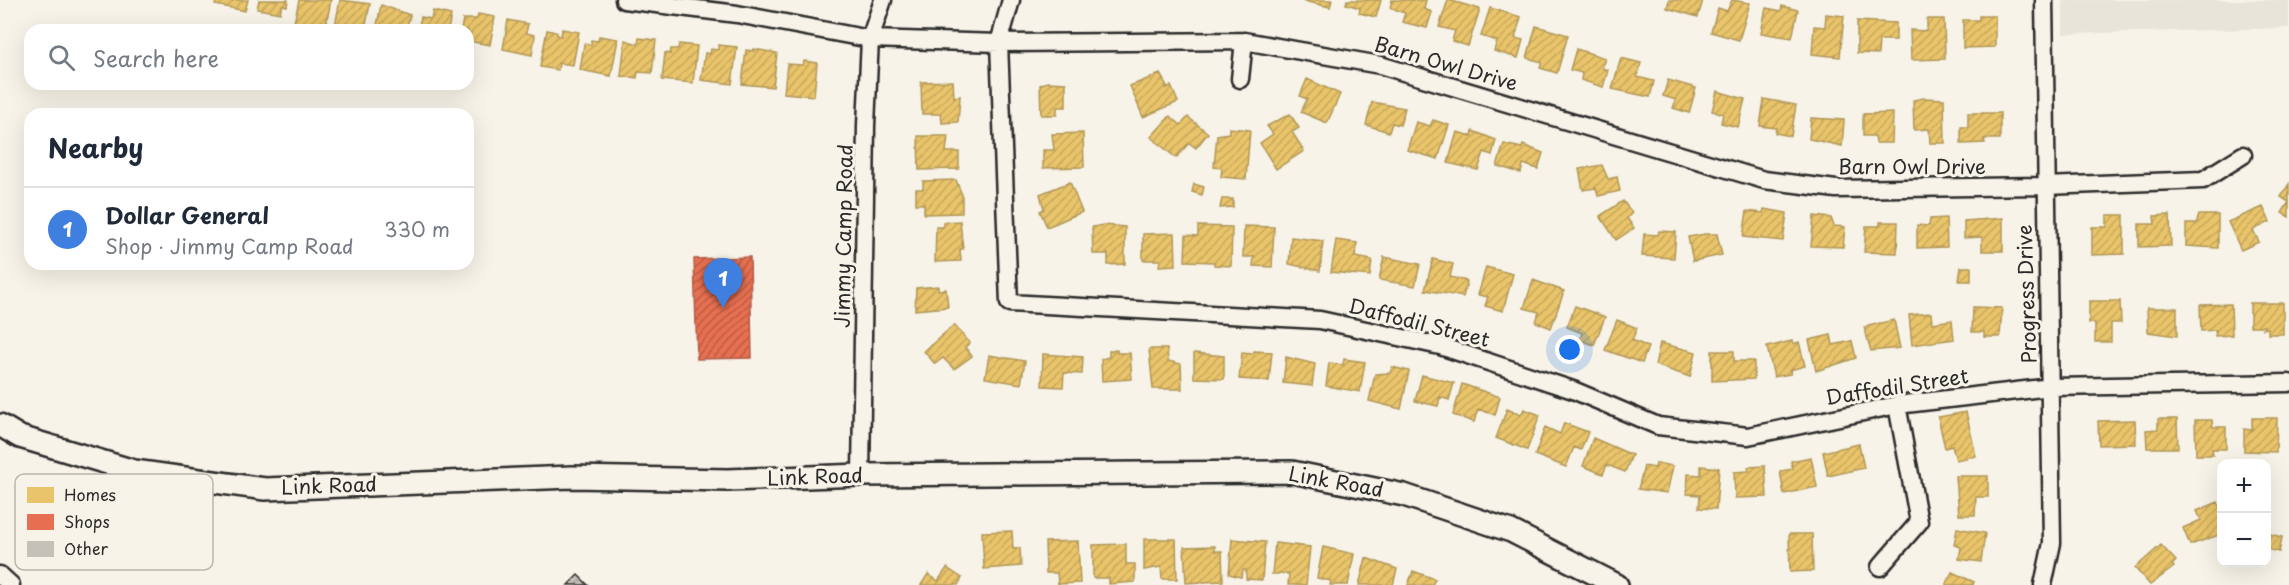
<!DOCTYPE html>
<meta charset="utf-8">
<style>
:root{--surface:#fff;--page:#f2f2f3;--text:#1f2937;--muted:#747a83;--line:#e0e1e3;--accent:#0b8043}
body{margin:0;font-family:"Playpen Sans",sans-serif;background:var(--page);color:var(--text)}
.controls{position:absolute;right:18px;bottom:18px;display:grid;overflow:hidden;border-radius:12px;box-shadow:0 6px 24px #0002}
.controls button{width:54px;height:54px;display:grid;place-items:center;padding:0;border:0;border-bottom:2px solid var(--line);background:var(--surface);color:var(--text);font:30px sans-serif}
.you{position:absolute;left:1570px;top:350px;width:21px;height:21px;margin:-15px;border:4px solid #fff;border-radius:50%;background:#1a73e8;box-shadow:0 0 0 9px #1a73e833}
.badge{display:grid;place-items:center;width:39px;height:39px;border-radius:50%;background:var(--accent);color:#fff;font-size:20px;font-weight:700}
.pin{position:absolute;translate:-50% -50px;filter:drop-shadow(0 2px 3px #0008)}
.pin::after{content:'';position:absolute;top:32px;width:21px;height:18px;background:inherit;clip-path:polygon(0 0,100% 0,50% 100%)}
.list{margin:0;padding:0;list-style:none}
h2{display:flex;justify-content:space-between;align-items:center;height:78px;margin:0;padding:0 24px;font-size:26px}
h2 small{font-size:20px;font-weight:400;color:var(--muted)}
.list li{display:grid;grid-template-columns:39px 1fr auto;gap:18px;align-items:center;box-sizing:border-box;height:84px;padding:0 24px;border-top:2px solid var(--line)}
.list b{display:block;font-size:22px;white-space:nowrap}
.list p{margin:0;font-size:20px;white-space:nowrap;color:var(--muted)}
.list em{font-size:20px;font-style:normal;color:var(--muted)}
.icon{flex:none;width:33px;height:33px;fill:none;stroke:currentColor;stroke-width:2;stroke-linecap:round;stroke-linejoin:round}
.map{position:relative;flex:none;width:2289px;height:585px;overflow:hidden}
.search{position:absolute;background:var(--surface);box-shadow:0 6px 24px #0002;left:24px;top:24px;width:450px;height:66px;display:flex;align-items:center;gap:15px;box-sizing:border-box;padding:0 21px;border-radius:18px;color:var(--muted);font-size:22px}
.panel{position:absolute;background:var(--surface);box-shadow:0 6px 24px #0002;left:24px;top:108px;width:450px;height:162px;border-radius:18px}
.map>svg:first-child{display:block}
.built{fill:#e8e4da}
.homes{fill:url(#homes-hatch);stroke:#b09657;stroke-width:1.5}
.shops{fill:url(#shops-hatch);stroke:#af5b46;stroke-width:1.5}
.building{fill:url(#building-hatch);stroke:#2b2b2b;stroke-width:1.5}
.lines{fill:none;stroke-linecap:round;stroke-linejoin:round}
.minor-casing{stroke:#2b2b2b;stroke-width:21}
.major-casing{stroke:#2b2b2b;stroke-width:26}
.minor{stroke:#f7f3e8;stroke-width:16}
.major{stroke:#f7f3e8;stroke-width:21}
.labels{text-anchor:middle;stroke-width:6;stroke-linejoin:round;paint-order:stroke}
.street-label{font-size:20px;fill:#2b2b2b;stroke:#f7f3e8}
.key{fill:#f7f3e8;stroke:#bab7af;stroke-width:1.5}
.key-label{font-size:16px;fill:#2b2b2b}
</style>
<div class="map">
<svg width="2289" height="585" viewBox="0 0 2289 585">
<defs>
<pattern id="homes-hatch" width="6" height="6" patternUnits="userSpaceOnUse" patternTransform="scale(1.5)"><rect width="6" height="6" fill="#e9c46a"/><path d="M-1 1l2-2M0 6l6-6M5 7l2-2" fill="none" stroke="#c8a95c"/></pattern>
<pattern id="shops-hatch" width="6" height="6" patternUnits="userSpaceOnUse" patternTransform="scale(1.5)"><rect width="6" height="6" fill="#e76f51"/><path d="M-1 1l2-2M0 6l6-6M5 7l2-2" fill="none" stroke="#bb5b43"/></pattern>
<pattern id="building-hatch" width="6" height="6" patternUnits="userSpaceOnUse" patternTransform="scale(1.5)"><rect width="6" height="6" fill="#c4c1b9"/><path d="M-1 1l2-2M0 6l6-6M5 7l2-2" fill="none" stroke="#a9a69f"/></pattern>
</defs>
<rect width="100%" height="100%" fill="#f7f3e8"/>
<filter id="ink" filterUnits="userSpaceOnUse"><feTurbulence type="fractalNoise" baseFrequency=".0167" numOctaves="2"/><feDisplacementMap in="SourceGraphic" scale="12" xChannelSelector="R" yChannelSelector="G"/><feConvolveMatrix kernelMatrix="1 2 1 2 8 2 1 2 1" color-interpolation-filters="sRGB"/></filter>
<g filter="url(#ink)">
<path class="built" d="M2063 0H2289V28L2063 34Z"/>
<path class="homes" d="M216 0H248L245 11 215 5Z
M259 0H288L287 6 282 5 280 13 257 9Z
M299 0H331L325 30 294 23Z
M340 0 370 4 365 30 335 26Z
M1299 0H1332L1330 7Z
M1347 0H1381L1376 17 1359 13 1360 8 1346 4Z
M1392 0H1426L1424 9 1432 12 1427 28 1402 22 1405 13 1390 8Z
M1448 0 1480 9 1468 46 1452 41 1455 31 1439 27Z
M1669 0H1703L1698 17 1667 8Z
M1732 0 1750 3 1739 40 1711 32 1718 8 1727 11Z
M381 5 410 15 406 30H376Z
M1782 6 1798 10 1792 38 1761 33 1766 8 1781 11Z
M1490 8 1521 17 1515 38 1523 40 1518 58 1494 51 1497 41 1481 36Z
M433 11 451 15 448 30H418L421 17 431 19Z
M478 14 495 17 490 45 468 41V30H461L463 19H477Z
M1826 14 1844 16 1840 57 1812 54 1814 26 1825 27Z
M1979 16H1995V47L1963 48V20H1979Z
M1927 19H1944L1945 59 1911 60 1910 30 1927 31Z
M508 20 528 24 526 33 535 35 532 55 503 49Z
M1857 21 1896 23V40H1879L1878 54 1857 53Z
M1536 26 1568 35 1557 73 1540 68 1542 62 1527 58Z
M562 29 579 32 573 65 559 63 558 70 540 67 547 30 557 32V35L561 36Z
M599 36 618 39 611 76 580 70 584 44 591 45V40L598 41Z
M639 38 656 40 652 73 638 72 637 78 621 76 625 40 638 44Z
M679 44 697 46 693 83 662 80 665 53 670 54 671 49H678Z
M718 45 737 47 732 84 701 80 705 53 710 54 711 49 718 50Z
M754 49 777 53 773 87 742 84 746 50 754 51Z
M1576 49 1605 58 1602 68 1608 70 1603 87 1581 80 1582 73 1570 70Z
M1621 58 1641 63 1637 77 1654 81 1650 97 1612 89Z
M804 61 817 63 814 96 784 93 787 64 803 65Z
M1160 74 1167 86 1166 88 1171 86 1178 102 1143 117 1130 86Z
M1307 79 1340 94 1327 123 1301 112 1307 99 1300 96Z
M1668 80 1696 88 1689 113 1673 108 1676 100 1663 96Z
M953 81 954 97 960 96 958 122 942 123 941 114H922L921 82Z
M1047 82 1066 83V107H1057V115H1041L1040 85Z
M1717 91 1745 99 1738 127 1721 123 1723 114 1712 111Z
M1924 98 1944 99 1945 143H1930L1929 129 1914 130 1913 100Z
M1764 99 1796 105 1791 136 1775 133 1776 128 1760 126Z
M1372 102 1405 108 1400 125 1392 123 1389 132 1366 125Z
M1893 113 1892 143H1876L1875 136H1863V114Z
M1968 113H2000V139H1984L1985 143 1961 144V127H1968Z
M1290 114 1299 128 1292 132 1304 151 1276 169 1260 143 1273 134 1267 126Z
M1170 116 1181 125 1188 117 1208 133 1196 148 1189 143 1176 158 1151 137Z
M1811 118 1844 120 1842 146 1809 139Z
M1433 120 1449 125 1438 159 1407 150 1416 122 1430 126Z
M1229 128 1250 130 1246 179 1221 177 1222 168 1214 167 1217 135 1229 133Z
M1473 131 1496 140 1492 155 1484 152 1478 170 1448 163 1457 132 1472 136Z
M1083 133 1084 167 1043 168V150H1054L1052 134Z
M918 136H948L946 152H959V169L919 170Z
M1504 144 1522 148 1523 145 1543 153 1538 169 1523 164 1521 173 1497 166Z
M1602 165 1608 179 1617 177 1620 191 1598 196 1596 188 1583 190 1579 169Z
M956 180 962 195V213L924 214V204H916V189H923V181Z
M1070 182 1082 212 1047 227 1040 211 1044 209 1040 194Z
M1194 184 1204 187 1202 195 1192 192Z
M2289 184V217L2282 213 2289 202 2281 197Z
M1222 199H1233V207L1220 208Z
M1623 201 1632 213 1627 218 1634 228 1616 240 1600 216Z
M2263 207 2270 222 2253 230 2259 242 2241 250 2228 222Z
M1764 209 1787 213 1783 241 1743 237 1747 211 1763 213Z
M2107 215H2124V254L2092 255V227H2107Z
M2170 215 2171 246 2139 247V224H2155L2154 216Z
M2199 215H2218V248L2186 246V224H2196Z
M1814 216 1831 218 1834 226 1845 227 1843 247 1811 246Z
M1946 218 1947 247 1917 248V225L1929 226 1930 219Z
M2003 218V251H1982V237L1964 238V221Z
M960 221 963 249H960L961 261 935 262 936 227H943V222Z
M1880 222H1898L1897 253 1864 252 1866 226H1880Z
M1103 225 1125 227V264L1108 265V254H1093L1092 227Z
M1198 226 1232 227 1231 266 1214 265V262L1185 261 1186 235 1198 236Z
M1244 226 1274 227 1272 267 1253 266 1254 257H1243Z
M1659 231 1676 232 1674 258 1642 256 1644 234 1658 235Z
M1175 233 1176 265 1159 266 1160 260H1143V234Z
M1705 234H1717L1722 255 1693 261 1688 237Z
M1291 237 1323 241 1320 271 1289 264Z
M1336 240 1357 243 1355 257 1372 260 1370 276 1331 272Z
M1384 257 1420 264 1415 286 1379 280Z
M1433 259 1453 264 1450 277 1467 281 1463 297 1425 290Z
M1486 267 1513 274 1503 311 1485 306 1488 297 1478 295Z
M1961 267H1971V281H1959Z
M1533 280 1564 291 1551 328 1536 322 1539 312 1524 308Z
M938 286V290L946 289 948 307 915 310 916 288Z
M2089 301H2120L2121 323H2111V342H2095V323H2089Z
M2250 303H2283V334H2268V328L2263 329 2264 326H2250Z
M2231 304 2232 335 2215 336 2216 330 2201 331 2200 305Z
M1575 306 1605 317 1594 345 1580 340 1582 333 1567 327Z
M1973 307 2002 308 2000 337H1984V332H1972Z
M2147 308H2177V336L2148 332Z
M1931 313 1932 323 1952 320 1954 339 1912 345 1909 315Z
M1617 320 1637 328 1632 340 1648 347 1642 363 1605 350Z
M1894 320 1900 348 1871 351 1864 327Z
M954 325 970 343 965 347 972 356 954 369 943 358 935 364 924 351Z
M1831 335 1833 345 1852 341 1856 358 1816 371 1809 340Z
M1792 341 1793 344 1799 342 1805 366 1790 370 1791 374 1774 377 1767 347Z
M1660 343 1696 352 1690 377 1655 365Z
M1149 349H1167L1168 361 1181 364 1182 389H1153Z
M1117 350V353H1130L1132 379 1102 381 1101 359 1109 357V351Z
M1254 351 1272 352 1269 381 1239 379 1242 353 1253 354Z
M1712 351H1734V361H1754V379L1712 381Z
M1194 353 1224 356V379L1194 378Z
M1043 354 1083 357 1082 374 1064 373 1063 387 1042 386Z
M989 355 1025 361 1021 384 985 378Z
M1286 357 1315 364 1312 386 1283 383Z
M1344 359 1365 362 1360 392 1326 386 1329 363 1343 365Z
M1392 367 1409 371 1401 409 1369 401 1375 374 1390 373Z
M1422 375 1454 383 1449 400 1440 397 1438 406 1415 401Z
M1462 384 1500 397 1495 415 1478 409 1474 422 1453 415Z
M1507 409 1521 415 1524 409 1540 415 1527 450 1496 438Z
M1966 412 1976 456 1956 460 1952 446 1945 448 1938 417Z
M2252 418H2277L2276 452 2244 451V429L2252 430Z
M2158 419H2177L2178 448H2147L2146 430 2158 429Z
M2135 420 2136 444 2099 445 2098 421Z
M2195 420H2212L2213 427H2226V449H2212L2213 455H2196Z
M1564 423 1588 432 1581 450 1574 447 1566 467 1535 455 1545 427 1560 434Z
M1593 438 1632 455 1625 472 1607 465 1603 474 1583 466Z
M1859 444 1864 468 1828 476 1823 452Z
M1811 457 1817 487 1784 494 1780 471 1793 469 1791 461Z
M1656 463 1673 466 1667 493 1638 489 1644 466 1655 468Z
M1701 466 1719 468 1716 509 1699 508 1700 495 1687 494 1688 474 1701 475Z
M1765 466 1767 497 1735 498 1734 472 1749 471 1748 467Z
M1956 476H1988V497H1976L1975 515H1959Z
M2218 502 2222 511V534L2190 545 2183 528 2201 520 2197 511Z
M1957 528 1985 533 1981 562 1959 559 1961 547 1954 545Z
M1012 531 1013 549 1020 548 1021 566 984 569 982 532Z
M2266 533 2282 537 2279 552 2266 549Z
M1789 534H1812L1813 571 1790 572Z
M1144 539H1176L1177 579H1162L1161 567 1144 570Z
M1232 539 1265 542 1262 580 1246 579V570H1243L1241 577 1229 574Z
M1078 541 1080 583 1058 584 1057 573H1046L1045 542Z
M1275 543 1310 547 1306 585H1288L1289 574H1272Z
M1126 544V564H1135V582L1109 584V578H1093V545Z
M2161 545 2176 561 2172 565 2174 567 2150 585 2135 568Z
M1215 546V551H1222L1223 581 1186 583 1184 547Z
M1323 547 1354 554 1348 585H1330L1331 581 1317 578Z
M1366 558 1397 569 1393 585H1359Z
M947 568 962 578 958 585H921L928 574 938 581Z
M1413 571 1435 579 1432 585H1408Z
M1952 572 1974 582 1973 585H1946Z"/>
<path class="shops" d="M750 257 752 358 697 359 694 259Z"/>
<path class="building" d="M578 575 588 585H568Z"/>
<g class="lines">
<g class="minor-casing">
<path id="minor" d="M624 0 737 14 870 39 999 43 1244 41 1380 65 1764 180 1836 189 2045 186 2203 180 2243 155
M1011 0 999 43 1009 303 1320 320 1440 346 1573 390 1658 426 1748 436 1897 405 2051 387 2289 383
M1240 79 1244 41
M861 475 866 125 870 39 883 0
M1880 567 1919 522 1897 405
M0 575 11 585
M2043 585 2052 543 2044 0"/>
</g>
<g class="major-casing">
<path id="major" d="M0 425 20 437 134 471 265 489 572 477 728 480 861 475 1292 472 1404 495 1511 531 1617 585"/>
</g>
<use href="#minor" class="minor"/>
<use href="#major" class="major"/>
</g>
</g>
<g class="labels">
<g class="street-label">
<text transform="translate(1446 64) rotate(16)" y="7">Barn Owl Drive</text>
<text x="1912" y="174">Barn Owl Drive</text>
<text transform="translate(844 236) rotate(-89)" y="7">Jimmy Camp Road</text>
<text transform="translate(2027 294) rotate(-92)" y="7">Progress Drive</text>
<text transform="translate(1419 323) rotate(14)" y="7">Daffodil Street</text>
<text transform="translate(1897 387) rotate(-9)" y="7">Daffodil Street</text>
<text transform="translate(815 477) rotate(-2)" y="7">Link Road</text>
<text transform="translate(1336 482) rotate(10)" y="7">Link Road</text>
<text transform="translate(329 486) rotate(-2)" y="7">Link Road</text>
</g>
</g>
<rect x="15" y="474" width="198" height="96" rx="9" class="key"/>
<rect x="27" y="487" width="27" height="16" fill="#e9c46a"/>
<rect x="27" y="514" width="27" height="16" fill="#e76f51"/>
<rect x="27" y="541" width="27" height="16" fill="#c4c1b9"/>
<g class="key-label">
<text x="64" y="501">Homes</text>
<text x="64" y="528">Shops</text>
<text x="64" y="555">Other</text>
</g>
</svg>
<div class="controls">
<button>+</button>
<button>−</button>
</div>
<div class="you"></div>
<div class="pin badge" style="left:723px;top:308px;background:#3f7fe0">1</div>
<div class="search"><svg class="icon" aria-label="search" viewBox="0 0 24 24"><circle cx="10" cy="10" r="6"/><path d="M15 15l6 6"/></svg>Search here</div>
<section class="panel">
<h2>Nearby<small></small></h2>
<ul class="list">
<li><span class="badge" style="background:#3f7fe0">1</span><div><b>Dollar General</b><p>Shop · Jimmy Camp Road</p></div><em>330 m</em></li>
</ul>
</section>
</div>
